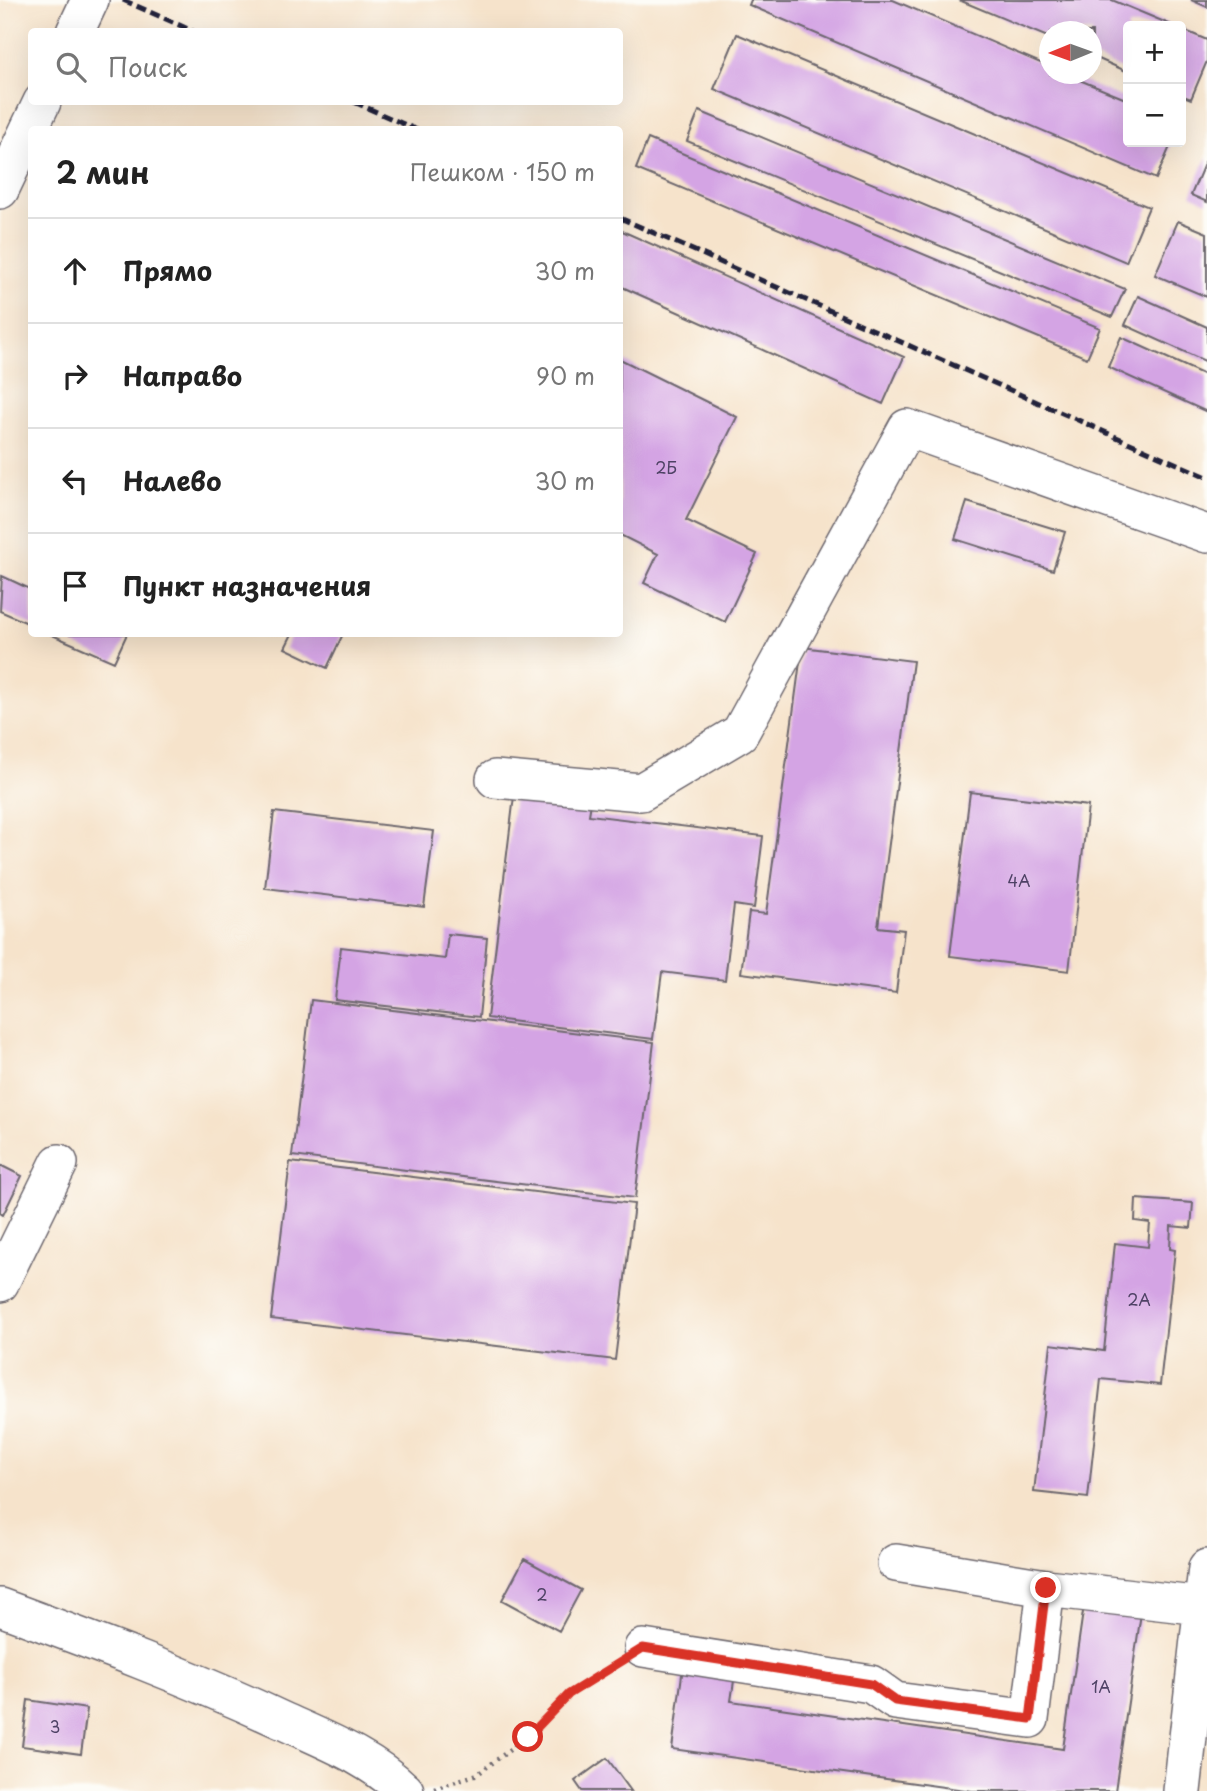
<!DOCTYPE html>
<html lang="ru">
<meta charset="utf-8">
<style>
:root{--surface:#fff;--page:#f6f6f6;--text:#222;--muted:#767676;--line:#e0e0e0}
body{margin:0;font-family:"Playpen Sans",sans-serif;background:var(--page);color:var(--text)}
.controls{position:absolute;right:21px;top:21px;display:grid;overflow:hidden;border-radius:7px;box-shadow:0 7px 28px #0002}
.controls button{width:63px;height:63px;display:grid;place-items:center;padding:0;border:0;border-bottom:2px solid var(--line);background:var(--surface);color:var(--text);font:35px sans-serif}
.compass{position:absolute;left:1039px;top:21px;width:63px;height:63px;border-radius:50%;background:var(--surface);box-shadow:0 7px 28px #0002;rotate:269deg}
.stop{position:absolute;width:21px;height:21px;margin:-16px;border:5px solid #d93025;border-radius:50%;background:#fff}
.stop.end{background:#d93025;border-color:#fff;box-shadow:0 2px 7px #0008}
.list{margin:0;padding:0;list-style:none}
h2{display:flex;justify-content:space-between;align-items:center;height:91px;margin:0;padding:0 28px;font-size:30px}
h2 small{font-size:23px;font-weight:400;color:var(--muted)}
.list li{display:grid;grid-template-columns:46px 1fr auto;gap:21px;align-items:center;box-sizing:border-box;height:105px;padding:0 28px;border-top:2px solid var(--line)}
.list b{display:block;font-size:26px;white-space:nowrap}
.list em{font-size:23px;font-style:normal;color:var(--muted)}
.icon{flex:none;width:38px;height:38px;fill:none;stroke:currentColor;stroke-width:2;stroke-linecap:round;stroke-linejoin:round}
.map{position:relative;flex:none;width:1207px;height:1791px;overflow:hidden}
.search{position:absolute;background:var(--surface);box-shadow:0 7px 28px #0002;left:28px;top:28px;width:595px;height:77px;display:flex;align-items:center;gap:18px;box-sizing:border-box;padding:0 24px;border-radius:7px;color:var(--muted);font-size:26px}
.panel{position:absolute;background:var(--surface);box-shadow:0 7px 28px #0002;left:28px;top:126px;width:595px;height:511px;border-radius:7px}
.map>svg:first-child{display:block}
.building{fill:#d4a4e4}
.lines{fill:none;stroke-linecap:round;stroke-linejoin:round}
.minor-casing{stroke:#6c666d;stroke-width:40}
.path{stroke:#6c666d;stroke-width:4.5;stroke-dasharray:2 5;stroke-linecap:butt}
.minor{stroke:#fff;stroke-width:37}
.rail{stroke:#22223b;stroke-width:5;stroke-dasharray:10 5;stroke-linecap:butt}
.route{stroke:#d93025;stroke-width:9}
.labels{text-anchor:middle;stroke-width:5;stroke-linejoin:round;paint-order:stroke}
.number-label{font-size:16px;fill:#4e4265}
</style>
<div class="map">
<svg width="1207" height="1791" viewBox="0 0 1207 1791">
<rect width="100%" height="100%" fill="#fdfcf7"/>
<filter id="ink" filterUnits="userSpaceOnUse"><feTurbulence type="fractalNoise" baseFrequency=".0143" numOctaves="2"/><feDisplacementMap in="SourceGraphic" scale="14" xChannelSelector="R" yChannelSelector="G"/><feConvolveMatrix kernelMatrix="1 2 1 2 8 2 1 2 1" color-interpolation-filters="sRGB"/></filter>
<filter id="wash" filterUnits="userSpaceOnUse"><feTurbulence type="fractalNoise" baseFrequency=".00686" numOctaves="4" result="noise"/><feDisplacementMap in="SourceGraphic" scale="28" xChannelSelector="R" yChannelSelector="G"/><feGaussianBlur stdDeviation="1.57" result="paint"/><feColorMatrix in="noise" values="0 0 0 0 0 0 0 0 0 0 0 0 0 0 0 0 0 1.4 0 .05"/><feComposite in="paint" operator="in"/></filter>
<g filter="url(#wash)">
<rect width="100%" height="100%" fill="#f6e3cb"/>
<g id="blocks">
<path class="building" d="M751 0H893L1050 67V74H1065L1128 100V142H1172L1156 179 749 5Z
M959 0H1112L1174 26H1128V72L1092 56V32H1050V38Z
M1191 0H1207V7Z
M1181 29 1207 40V61L1191 99 1181 95Z
M737 34 1149 207 1126 262 714 89Z
M699 111 1125 289 1112 317 687 141Z
M648 139 1100 328 1087 358 636 169Z
M1207 157V202L1191 195Z
M1178 221 1207 233V297L1155 275Z
M620 230 904 357 883 404 620 286Z
M1138 296 1207 327V362L1125 325Z
M1121 337 1207 376V412L1108 367Z
M620 359 737 417 686 520 757 554 725 622 644 583 658 554 620 535Z
M967 502 1065 532 1053 570 955 539Z
M2 576 32 590V625L0 611Z
M50 634H127L114 662Z
M292 634H343L327 668 285 648Z
M802 647 913 661 878 927 904 930 896 993 741 973 749 912 766 914Z
M515 788 592 797 589 815 763 836 754 908 734 905 725 980 662 972 653 1039 487 1018Z
M970 792 1088 806 1069 971 950 956Z
M274 812 434 831 424 907 265 888Z
M448 934 487 938 479 1017 335 1000 341 947 445 959Z
M311 1000 654 1042 635 1198 292 1156Z
M290 1162 634 1204 615 1360 271 1319Z
M0 1165 22 1176 3 1215 0 1213Z
M1136 1199 1193 1203 1191 1228 1171 1226 1170 1249 1175 1250 1160 1385 1101 1379 1088 1498 1034 1492 1051 1344 1104 1351 1115 1243 1148 1247 1150 1223 1135 1221Z
M524 1559 581 1590 559 1631 502 1600Z
M1084 1605 1141 1613 1115 1791H972L672 1749 683 1667 735 1674 731 1701 1063 1749Z
M28 1700 87 1709 81 1754 22 1746Z
M607 1758 631 1791H582L575 1781Z"/>
</g>
</g>
<g filter="url(#ink)">
<use href="#blocks" fill-opacity="0" stroke="#6c666d" stroke-width="2"/>
<g class="lines">
<g class="minor-casing">
<path id="minor" d="M75 32 90 0
M0 190 42 102
M495 779 641 792 740 733 907 428 1207 534
M0 1283 59 1163
M896 1563 1046 1588
M0 1607C95 1642 189 1677 281 1720 325 1740 370 1757 405 1791
M643 1648 871 1684 895 1701 1030 1719 1046 1588 1202 1606
M1182 1791 1207 1568"/>
</g>
<path class="path" d="M434 1788 478 1774 528 1736 569 1694 616 1665"/>
<use href="#minor" class="minor"/>
<path class="rail" d="M123 0 195 32
M354 102 417 130
M620 218 1207 477"/>
</g>
</g>
<g class="lines" filter="url(#ink)">
<path class="route" d="M528 1737 569 1694 643 1648 871 1684 895 1701 1030 1719 1046 1588"/>
</g>
<g class="labels">
<g class="number-label">
<text x="666" y="474">2Б</text>
<text x="1019" y="887">4А</text>
<text x="1139" y="1306">2А</text>
<text x="542" y="1601">2</text>
<text x="1101" y="1693">1А</text>
<text x="55" y="1733">3</text>
</g>
</g>
</svg>
<div class="controls">
<button>+</button>
<button>−</button>
</div>
<svg class="compass" viewBox="-18 -18 36 36"><path d="M0-13l5 13h-10z" fill="#e53935"/><path d="M0 13l5-13h-10z" fill="#767676"/></svg>
<div class="stop" style="left:528px;top:1737px"></div>
<div class="stop end" style="left:1046px;top:1588px"></div>
<div class="search"><svg class="icon" aria-label="search" viewBox="0 0 24 24"><circle cx="10" cy="10" r="6"/><path d="M15 15l6 6"/></svg>Поиск</div>
<section class="panel">
<h2>2 мин<small>Пешком · 150 m</small></h2>
<ul class="list">
<li><svg class="icon" aria-label="ahead" viewBox="0 0 24 24"><path d="M12 20V5M6 11l6-6 6 6"/></svg><div><b>Прямо</b></div><em>30 m</em></li>
<li><svg class="icon" aria-label="right" viewBox="0 0 24 24"><path d="M7 20v-9h11M14 6l5 5-5 5"/></svg><div><b>Направо</b></div><em>90 m</em></li>
<li><svg class="icon" aria-label="left" viewBox="0 0 24 24"><path d="M17 20v-9H6M10 6l-5 5 5 5"/></svg><div><b>Налево</b></div><em>30 m</em></li>
<li><svg class="icon" aria-label="arrive" viewBox="0 0 24 24"><path d="M6 21V4h12l-3 4 3 4H6"/></svg><div><b>Пункт назначения</b></div></li>
</ul>
</section>
</div>
